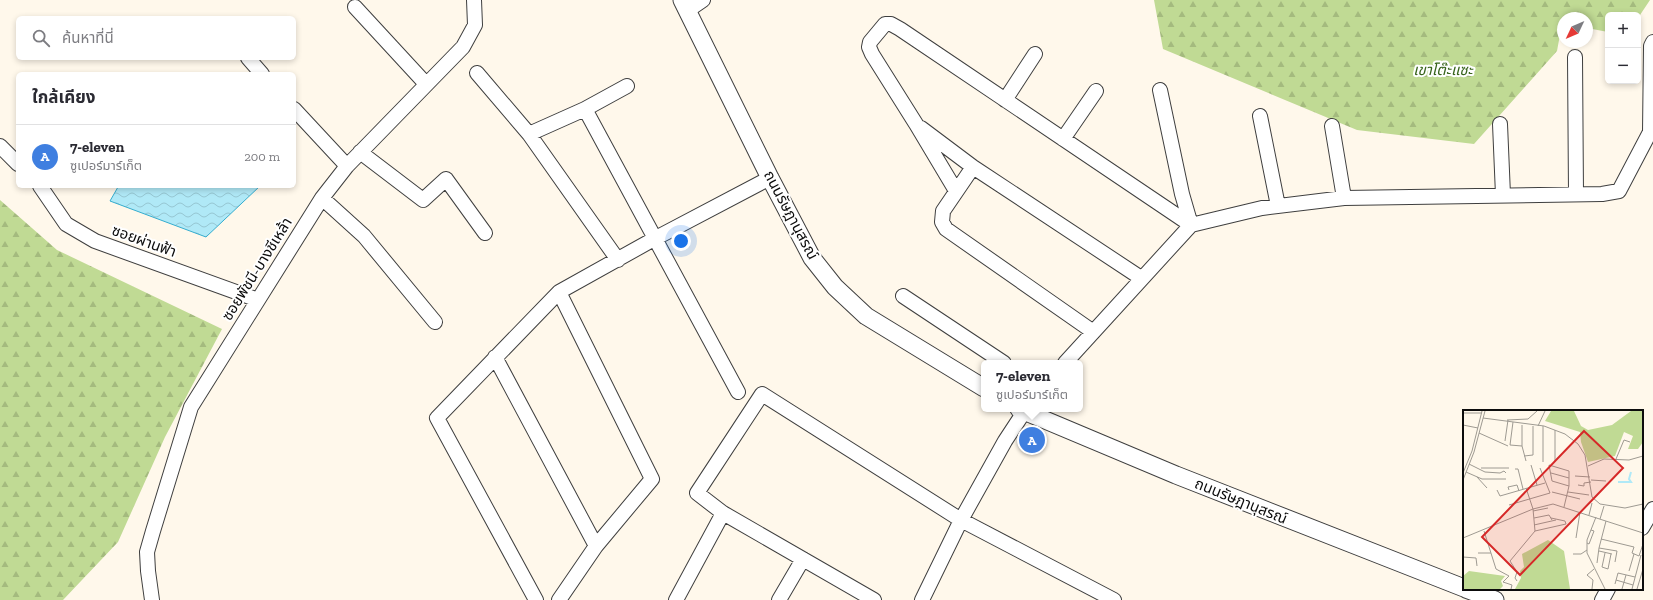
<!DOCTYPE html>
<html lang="th">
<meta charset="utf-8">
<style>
:root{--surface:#fff;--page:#f7f7f7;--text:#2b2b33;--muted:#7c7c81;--line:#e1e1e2;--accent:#be2346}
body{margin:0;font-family:"Zilla Slab","Noto Sans Thai",serif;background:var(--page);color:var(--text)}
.controls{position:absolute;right:12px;top:12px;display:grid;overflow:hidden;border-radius:6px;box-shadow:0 2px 6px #0003}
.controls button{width:36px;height:36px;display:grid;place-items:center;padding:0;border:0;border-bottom:1px solid var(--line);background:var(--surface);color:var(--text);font:20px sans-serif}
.compass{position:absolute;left:1557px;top:12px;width:36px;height:36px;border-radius:50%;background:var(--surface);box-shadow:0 2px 6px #0003;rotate:226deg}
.you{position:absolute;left:681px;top:241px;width:14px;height:14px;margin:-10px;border:3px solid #fff;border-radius:50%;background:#1a73e8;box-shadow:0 0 0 6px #1a73e833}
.badge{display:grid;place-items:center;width:26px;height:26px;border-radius:50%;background:var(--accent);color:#fff;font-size:13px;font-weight:700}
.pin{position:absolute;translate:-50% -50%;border:2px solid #fff;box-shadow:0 1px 4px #0006}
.popup{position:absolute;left:981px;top:360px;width:102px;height:52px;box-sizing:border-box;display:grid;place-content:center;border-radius:6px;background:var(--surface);filter:drop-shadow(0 1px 3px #0005);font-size:13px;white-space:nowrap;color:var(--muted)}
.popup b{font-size:15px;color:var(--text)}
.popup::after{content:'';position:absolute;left:50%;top:100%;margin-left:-8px;border:8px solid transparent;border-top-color:var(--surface)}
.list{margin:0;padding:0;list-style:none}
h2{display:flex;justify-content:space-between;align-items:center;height:52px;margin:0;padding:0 16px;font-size:17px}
h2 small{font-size:13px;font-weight:400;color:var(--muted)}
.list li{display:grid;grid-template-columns:26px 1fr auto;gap:12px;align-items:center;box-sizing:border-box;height:64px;padding:0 16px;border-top:1px solid var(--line)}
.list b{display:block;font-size:15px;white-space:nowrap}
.list p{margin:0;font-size:13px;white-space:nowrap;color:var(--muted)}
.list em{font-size:13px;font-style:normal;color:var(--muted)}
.icon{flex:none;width:22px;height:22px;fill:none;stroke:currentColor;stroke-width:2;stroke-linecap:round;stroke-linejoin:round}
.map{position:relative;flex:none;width:1653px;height:600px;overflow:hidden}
.search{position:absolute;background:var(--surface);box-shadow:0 2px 6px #0003;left:16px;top:16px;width:280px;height:44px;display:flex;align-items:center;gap:10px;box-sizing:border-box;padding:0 14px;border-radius:6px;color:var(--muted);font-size:15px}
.panel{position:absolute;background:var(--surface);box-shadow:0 2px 6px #0003;left:16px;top:72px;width:280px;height:116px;border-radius:6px}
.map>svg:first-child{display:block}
.forest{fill:url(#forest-firs)}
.water{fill:url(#water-waves);stroke:#35adcf}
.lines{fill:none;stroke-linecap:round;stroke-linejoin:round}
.minor-casing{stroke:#3f3f3f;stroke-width:16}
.tertiary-casing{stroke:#3f3f3f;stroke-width:19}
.minor{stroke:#fff;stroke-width:14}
.tertiary{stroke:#fff;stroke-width:17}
.labels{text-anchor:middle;stroke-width:4;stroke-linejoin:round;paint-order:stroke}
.park-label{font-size:15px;font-style:italic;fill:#38641c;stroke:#fff}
.street-label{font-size:15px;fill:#0c0c0c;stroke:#fff}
.inset-river{fill:none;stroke:#b0e9f7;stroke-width:2}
.inset-road{fill:none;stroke:#9e9a92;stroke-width:1}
.view{fill:#d62828;fill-opacity:0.15;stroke:#d62828;stroke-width:2}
.inset-edge{fill:none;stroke:#0c0c0c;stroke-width:2}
</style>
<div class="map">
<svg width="1653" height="600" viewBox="0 0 1653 600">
<defs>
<pattern id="forest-firs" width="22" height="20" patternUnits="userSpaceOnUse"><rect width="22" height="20" fill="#c0da94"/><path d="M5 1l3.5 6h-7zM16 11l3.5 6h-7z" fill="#a4ba7e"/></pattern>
<pattern id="water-waves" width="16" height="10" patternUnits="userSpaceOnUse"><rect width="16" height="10" fill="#b0e9f7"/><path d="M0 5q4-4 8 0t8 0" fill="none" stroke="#96c7d3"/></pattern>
</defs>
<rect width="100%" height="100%" fill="#fff8eb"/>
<path class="forest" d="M1154 0H1650L1638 18V15H1608V32L1587 28V18H1563L1557 51 1474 144 1357 130 1163 49Z
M0 200 57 250 222 329 165 437 118 542 63 600H0Z"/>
<path class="water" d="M120 186H260L206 237 110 201 118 187Z"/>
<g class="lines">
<g class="minor-casing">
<path id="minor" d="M355 7 426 84
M687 11 703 0
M1575 57 1576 194
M248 58 262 74
M477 73 529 134 618 260
M1160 90 1182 194 1191 225
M1005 100 1035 54
M294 109 347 166
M585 109 738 392
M1260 116 1278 206
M1500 124 1503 195
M1332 126 1344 198
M921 128 973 167 1141 278
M529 134 585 109 627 86
M1063 139 1096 91
M0 146 18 164
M360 152 423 200 446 179 485 233
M973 167 943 211 942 222 946 229 1092 331
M40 186 66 224 95 241 258 300
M956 191 916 124 872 54 869 47 870 42 885 24H891L900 29 1191 225
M322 198 364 236 435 322
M559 292 652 479 596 546 559 600
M903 296 1004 363
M495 357 596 546
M1065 363 1191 225 1262 208 1344 198 1602 194 1619 191 1650 132 1651 46 1653 42
M1642 528 1653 509
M152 600 148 571 147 552 153 531 191 407 322 198 347 166 463 47 475 25 474 0
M536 600 437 418 559 292 654 239 770 178
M676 600 723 513
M779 600 803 559
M874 600 723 513 697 493 762 394 961 520 1114 600
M922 600 961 520 1005 441 1026 409
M1602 600 1608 589"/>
</g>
<g class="tertiary-casing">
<path id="tertiary" d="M682 0 770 178 812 258 835 287 866 316 984 388
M1019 409 1176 475 1464 588
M1466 589 1495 600"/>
</g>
<use href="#minor" class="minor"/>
<use href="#tertiary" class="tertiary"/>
</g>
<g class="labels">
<g class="park-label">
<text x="1443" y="75">เขาโต๊ะแซะ</text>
</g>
<g class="street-label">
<text transform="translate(791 215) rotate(62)" y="5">ถนนรัษฎานุสรณ์</text>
<text transform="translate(144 241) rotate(20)" y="5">ซอยผ่านฟ้า</text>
<text transform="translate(257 269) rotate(-58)" y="5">ซอยพัชนี-บางชีเหล้า</text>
<text transform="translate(1241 501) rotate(22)" y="5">ถนนรัษฎานุสรณ์</text>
</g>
</g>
<g transform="translate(1463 410)">
<rect width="180" height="180" fill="#fff8eb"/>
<path d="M88 1H111L118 16 125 20 149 15 168 1H180V32L175 39H165L170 26 161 22 152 46 125 52 118 32 117 22 82 11ZM85 130 101 141 107 179H52L58 168 57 161 61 157 59 144ZM6 161 42 166 38 171 40 176 37 179H1L0 166Z" fill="#c0da94"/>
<path class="inset-river" d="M155 72H168L166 69 168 62"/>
<path class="inset-road" d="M0 3H19M20 8 81 16 102 24 115 34 122 45 129 87 137 94 162 98 180 94M44 10 65 9 74 1M50 12 47 35 59 36M0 15 15 18M59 15V36L63 51M75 16 82 1M80 16V52M92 20V51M16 23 45 36M42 31 45 10M61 46 70 45V16M153 49 161 30 167 32M6 54 22 62 37 63 41 61 43 63M68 55 74 75M125 56 141 49 166 50 180 46M18 58H46M52 59H55L60 79M3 62 19 69H43M0 63 9 41 19 1M88 63 106 68M112 66 127 67M14 67 24 78M0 70 11 42 22 1M128 70 143 71M115 75 121 76V73L128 72M34 80 37 86 82 73M46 80 45 77 54 75 56 81M89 82 117 89M105 82 126 85M46 95 87 83 77 58M101 97 106 76V61L86 55 89 71 106 76M70 101 85 98M126 105 129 93M133 107 124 130V143L142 179M71 108 86 105 89 110M137 109 141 96M143 111 136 138 154 141 152 152M71 115 93 110M21 121 33 159 46 166 40 172 49 175 48 179M72 121 103 114 102 111 88 108M0 128 70 99 90 94 180 123M113 128 117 102M138 129 171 137 169 143 176 146 180 134M124 133 126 134 131 121 128 120M136 141 149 144M15 143H28M142 143 139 157 145 159 148 144M110 144H118L124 140M0 147 13 148 14 156M134 153 136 138M166 161 171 144M153 170 170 175M54 171 52 168 54 162 47 151 72 121 70 99 63 78M152 174 155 163 172 167M129 179 130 170 124 165 131 159M159 179 163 165M169 179 178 145M174 179 180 159"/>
<path class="view" d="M121 21 160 58 57 165 19 127Z"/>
<rect width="180" height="180" class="inset-edge"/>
</g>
</svg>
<div class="controls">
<button>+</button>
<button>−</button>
</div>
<svg class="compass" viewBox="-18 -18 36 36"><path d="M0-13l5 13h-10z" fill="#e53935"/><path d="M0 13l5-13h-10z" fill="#7c7c81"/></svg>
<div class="you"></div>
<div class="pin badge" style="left:1032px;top:440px;background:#3f7fe0">A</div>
<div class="popup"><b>7-eleven</b>ซูเปอร์มาร์เก็ต</div>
<div class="search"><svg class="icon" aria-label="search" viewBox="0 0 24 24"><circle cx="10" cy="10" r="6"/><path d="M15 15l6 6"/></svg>ค้นหาที่นี่</div>
<section class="panel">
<h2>ใกล้เคียง<small></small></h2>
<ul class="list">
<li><span class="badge" style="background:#3f7fe0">A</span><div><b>7-eleven</b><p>ซูเปอร์มาร์เก็ต</p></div><em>200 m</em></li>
</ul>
</section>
</div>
